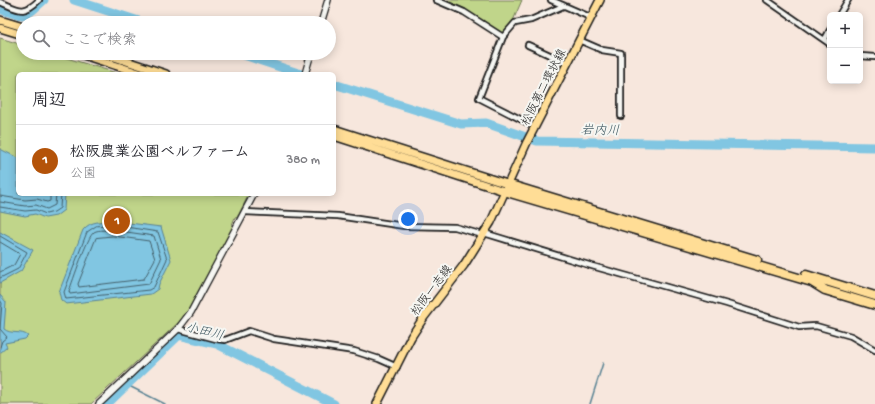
<!DOCTYPE html>
<html lang="ja">
<meta charset="utf-8">
<style>
:root{--surface:#fff;--page:#f2f2f3;--text:#2b2b33;--muted:#7c7c81;--line:#e1e1e2;--accent:#b45309}
body{margin:0;font-family:"Gochi Hand","Klee One",sans-serif;background:var(--page);color:var(--text)}
.controls{position:absolute;right:12px;top:12px;display:grid;overflow:hidden;border-radius:6px;box-shadow:0 2px 10px #0003}
.controls button{width:36px;height:36px;display:grid;place-items:center;padding:0;border:0;border-bottom:1px solid var(--line);background:var(--surface);color:var(--text);font:20px sans-serif}
.you{position:absolute;left:408px;top:219px;width:14px;height:14px;margin:-10px;border:3px solid #fff;border-radius:50%;background:#1a73e8;box-shadow:0 0 0 6px #1a73e833}
.badge{display:grid;place-items:center;width:26px;height:26px;border-radius:50%;background:var(--accent);color:#fff;font-size:13px;font-weight:700}
.pin{position:absolute;translate:-50% -50%;border:2px solid #fff;box-shadow:0 1px 4px #0006}
.list{margin:0;padding:0;list-style:none}
h2{display:flex;justify-content:space-between;align-items:center;height:52px;margin:0;padding:0 16px;font-size:17px}
h2 small{font-size:13px;font-weight:400;color:var(--muted)}
.list li{display:grid;grid-template-columns:26px 1fr auto;gap:12px;align-items:center;box-sizing:border-box;height:72px;padding:0 16px;border-top:1px solid var(--line)}
.list b{display:block;font-size:15px;white-space:nowrap}
.list p{margin:0;font-size:13px;white-space:nowrap;color:var(--muted)}
.list em{font-size:13px;font-style:normal;color:var(--muted)}
.icon{flex:none;width:22px;height:22px;fill:none;stroke:currentColor;stroke-width:2;stroke-linecap:round;stroke-linejoin:round}
.map{position:relative;flex:none;width:875px;height:404px;overflow:hidden}
.search{position:absolute;background:var(--surface);box-shadow:0 2px 10px #0003;left:16px;top:16px;width:320px;height:44px;display:flex;align-items:center;gap:10px;box-sizing:border-box;padding:0 14px;border-radius:22px;color:var(--muted);font-size:15px}
.panel{position:absolute;background:var(--surface);box-shadow:0 2px 10px #0003;left:16px;top:72px;width:320px;height:124px;border-radius:6px}
.map>svg:first-child{display:block}
.green{fill:#c0d58a;stroke:#6e7853}
.water{fill:#81c6e2;stroke:#598293}
.lines{fill:none;stroke-linecap:round;stroke-linejoin:round}
.shore{stroke:#44606b;stroke-width:1}
.stream{stroke:#598293;stroke-width:1.5}
.river{stroke:#81c6e2;stroke-width:9}
.minor-casing{stroke:#1c1c1c;stroke-width:8}
.tertiary-casing{stroke:#1c1c1c;stroke-width:8}
.primary-casing{stroke:#1c1c1c;stroke-width:10}
.motorway-casing{stroke:#1c1c1c;stroke-width:11}
.minor{stroke:#f6f6f2;stroke-width:4.5}
.tertiary{stroke:#f6f6f2;stroke-width:5.5}
.primary{stroke:#ffdd96;stroke-width:7}
.motorway{stroke:#ffdd96;stroke-width:8}
.labels{text-anchor:middle;stroke-width:4;stroke-linejoin:round;paint-order:stroke}
.street-label{font-size:12px;fill:#1c1c1c;stroke:#f6f6f2}
.water-label{font-size:13px;font-style:italic;fill:#3f5861;stroke:#f6f6f2}
</style>
<div class="map">
<svg width="875" height="404" viewBox="0 0 875 404">
<rect width="100%" height="100%" fill="#f7e7dd"/>
<filter id="ink" filterUnits="userSpaceOnUse"><feTurbulence type="fractalNoise" baseFrequency=".025" numOctaves="2"/><feDisplacementMap in="SourceGraphic" scale="8" xChannelSelector="R" yChannelSelector="G"/><feConvolveMatrix kernelMatrix="1 2 1 2 8 2 1 2 1" color-interpolation-filters="sRGB"/></filter>
<g filter="url(#ink)">
<path class="green" d="M441 0H522L512 23 504 33H500Z
M0 38 23 45V53H50L120 74H18V194H249L238 216 235 217 232 225 233 228 192 305 180 321 91 404H0Z"/>
<path class="water" d="M0 149 18 158V194H65L64 210 56 216 45 218 35 214 25 216 0 211Z
M113 221 161 227 171 260 159 284 158 289 151 294 66 304 61 300 59 292 83 230C91 220 102 222 113 221Z
M0 232 33 250 21 271 0 283Z
M0 295 6 302 4 329C11 335 21 330 28 336L25 339 5 343 7 347 0 353Z"/>
<g class="lines">
<path class="shore" d="M0 196 25 200 37 199 47 202 50 201V194
M0 202 25 206 36 205 47 209 55 205 56 194
M0 207 25 211 36 210 46 214 54 212 60 208 61 194
M113 225 158 232 167 259 154 287 149 290 66 299 64 292 87 232 96 226Z
M113 230 154 236 161 259 149 284 70 294 69 291C73 281 87 237 94 232 99 229 107 231 113 230Z
M0 236 27 252 18 269 0 278
M113 236 149 241 155 259 144 279 79 287 78 284 96 238Z
M0 242 20 254 14 265 0 272
M0 300 2 303 0 329 7 337 2 341 0 347"/>
<path class="stream" d="M127 385 165 404
M590 404 603 363"/>
<path class="river" d="M74 0 145 23
M0 9C26 18 24 18 44 0
M238 53 301 74
M334 84 461 124 486 123 537 141 875 147
M107 404 179 335 217 344 334 404"/>
<g class="minor-casing">
<path id="minor" d="M436 0 464 12 503 37 479 98 530 124
M551 0 590 17
M767 0 830 44
M0 2C18 9 23 16 39 0
M839 15 848 0
M503 37 515 23 531 20 563 6
M825 39 830 30
M579 40 602 50 621 53V116
M528 45 567 63
M860 56 875 57
M245 212 338 216 404 226 455 227 483 235
M484 233 592 266 727 304 799 327 816 326 851 336 875 350
M178 329 216 339 225 340 249 331 274 339 354 351 379 359 397 367"/>
</g>
<g class="tertiary-casing">
<path id="tertiary" d="M321 23 328 0
M305 74 311 53
M99 404 178 329 191 312 254 194"/>
</g>
<g class="primary-casing">
<path id="primary" d="M0 20 23 27
M0 28 23 35
M77 53 142 74
M102 53 166 74
M334 129 507 184
M334 136 504 191
M377 404 411 337 424 317 464 265 491 222 527 142 600 0"/>
</g>
<g class="motorway-casing">
<path id="motorway" d="M507 184 757 260
M504 191 812 282 825 290 875 305
M806 275 875 296"/>
</g>
<use href="#minor" class="minor"/>
<use href="#tertiary" class="tertiary"/>
<use href="#primary" class="primary"/>
<use href="#motorway" class="motorway"/>
</g>
</g>
<g class="labels">
<g class="street-label">
<text transform="translate(543 87) rotate(-63)" y="4">松阪第二環状線</text>
<text transform="translate(431 290) rotate(-53)" y="4">松阪一志線</text>
</g>
<g class="water-label">
<text transform="translate(600 129) rotate(1)" y="5">岩内川</text>
<text transform="translate(205 330) rotate(14)" y="5">小田川</text>
</g>
</g>
</svg>
<div class="controls">
<button>+</button>
<button>−</button>
</div>
<div class="you"></div>
<div class="pin badge" style="left:117px;top:221px">1</div>
<div class="search"><svg class="icon" aria-label="search" viewBox="0 0 24 24"><circle cx="10" cy="10" r="6"/><path d="M15 15l6 6"/></svg>ここで検索</div>
<section class="panel">
<h2>周辺<small></small></h2>
<ul class="list">
<li><span class="badge">1</span><div><b>松阪農業公園ベルファーム</b><p>公園</p></div><em>380 m</em></li>
</ul>
</section>
</div>
